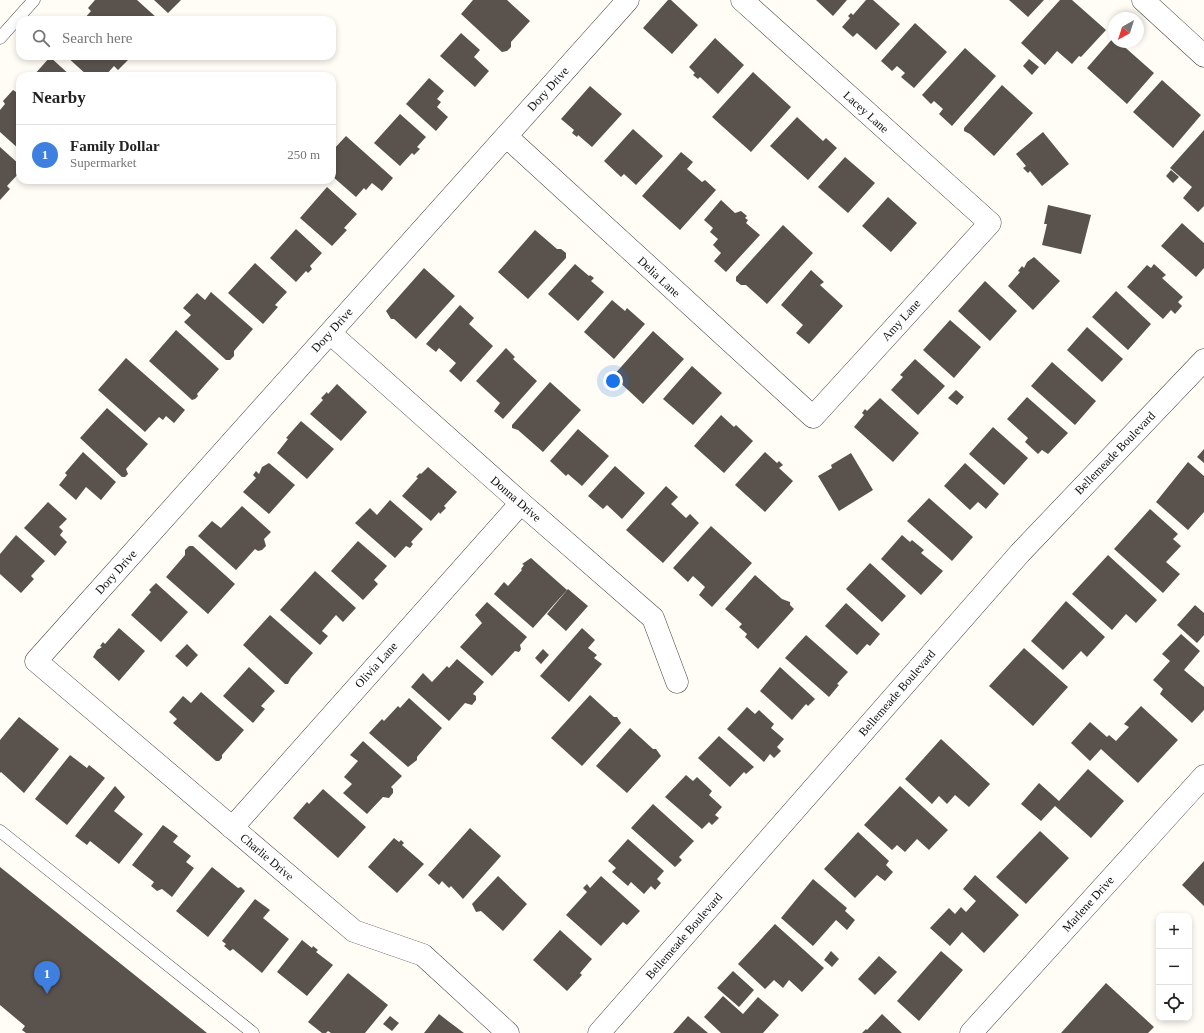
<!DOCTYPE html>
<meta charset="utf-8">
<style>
:root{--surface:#fff;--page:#f2f2f2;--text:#222;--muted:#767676;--line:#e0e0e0;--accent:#db2777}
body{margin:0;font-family:Georgia,serif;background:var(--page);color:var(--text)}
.controls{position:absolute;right:12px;bottom:12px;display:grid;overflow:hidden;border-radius:8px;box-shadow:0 2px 6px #0003}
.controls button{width:36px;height:36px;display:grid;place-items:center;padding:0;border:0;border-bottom:1px solid var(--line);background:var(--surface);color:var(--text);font:20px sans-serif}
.compass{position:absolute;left:1108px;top:12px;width:36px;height:36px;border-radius:50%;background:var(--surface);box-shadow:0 2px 6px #0003;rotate:219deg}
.you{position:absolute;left:613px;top:381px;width:14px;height:14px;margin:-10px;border:3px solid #fff;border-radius:50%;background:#1a73e8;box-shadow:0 0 0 6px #1a73e833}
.badge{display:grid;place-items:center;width:26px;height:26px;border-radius:50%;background:var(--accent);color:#fff;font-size:13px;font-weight:700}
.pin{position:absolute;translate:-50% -33px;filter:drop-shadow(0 1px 2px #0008)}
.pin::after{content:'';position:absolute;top:21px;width:14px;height:12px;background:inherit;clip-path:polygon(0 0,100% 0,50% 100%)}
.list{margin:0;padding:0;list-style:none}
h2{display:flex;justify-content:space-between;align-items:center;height:52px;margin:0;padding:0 16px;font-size:17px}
h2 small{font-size:13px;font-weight:400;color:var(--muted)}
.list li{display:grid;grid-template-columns:26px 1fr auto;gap:12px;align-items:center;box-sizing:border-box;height:60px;padding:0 16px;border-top:1px solid var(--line)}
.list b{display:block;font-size:15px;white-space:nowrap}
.list p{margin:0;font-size:13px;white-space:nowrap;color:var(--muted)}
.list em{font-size:13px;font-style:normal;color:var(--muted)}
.icon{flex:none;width:22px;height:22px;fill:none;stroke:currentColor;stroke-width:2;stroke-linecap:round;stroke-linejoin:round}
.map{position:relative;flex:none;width:1204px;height:1033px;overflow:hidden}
.search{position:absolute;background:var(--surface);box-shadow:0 2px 6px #0003;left:16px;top:16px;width:320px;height:44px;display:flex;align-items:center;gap:10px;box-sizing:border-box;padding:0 14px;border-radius:12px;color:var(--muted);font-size:15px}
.panel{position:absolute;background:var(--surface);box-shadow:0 2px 6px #0003;left:16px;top:72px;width:320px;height:112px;border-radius:12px}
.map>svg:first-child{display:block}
.building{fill:#5a524d}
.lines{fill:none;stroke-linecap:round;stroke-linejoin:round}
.service-casing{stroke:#444;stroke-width:13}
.minor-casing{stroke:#444;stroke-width:23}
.service{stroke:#fff;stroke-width:12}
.minor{stroke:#fff;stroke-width:22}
.labels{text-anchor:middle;stroke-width:4;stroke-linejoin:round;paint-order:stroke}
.street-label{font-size:12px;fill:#111;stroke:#fff}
</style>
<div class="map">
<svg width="1204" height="1033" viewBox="0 0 1204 1033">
<rect width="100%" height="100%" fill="#fffdf5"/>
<path class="building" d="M95 0H137L157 18 156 20H77L81 16 84 19 91 11 88 8Z
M154 0H181L168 13Z
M473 0H507L530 21 511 42V47L507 51 502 52 461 14Z
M668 0H671L698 25 672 54 643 28Z
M816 0H847L833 16Z
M866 0H873L900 24 876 50 857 33 853 37 842 27 850 18 848 16 851 13 853 15Z
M1009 0H1044L1028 17Z
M1060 0H1072L1106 30 1081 57 1079 56 1072 64 1057 51 1045 65 1021 43Z
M915 23 947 52 914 88 901 77 905 73 897 66 892 71 881 61Z
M461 33 480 50 474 57 489 71 475 87 440 56Z
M1114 37V42H1119L1154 73 1127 104 1087 68Z
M715 38 744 65 718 94 700 77 698 79 693 75 695 73 689 67Z
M965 48 996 76 952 126 939 114 943 109 934 101 931 104 922 95Z
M66 56H124L128 60 118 70 114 66 105 76H88Z
M50 57 71 76H28L31 72 34 75Z
M1029 59 1039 67 1032 75 1023 66Z
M753 72 791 107 751 152 712 117Z
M429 78 444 91 437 99 441 102 437 107 448 117 436 131 406 104Z
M1162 80 1201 115 1173 148 1133 112Z
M1002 85 1033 113 994 156 970 134 964 131V128Z
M590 86 622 114 592 147 578 135 577 137 572 133 574 130 561 119Z
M20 87V150L0 132V110L5 104 3 101 13 90 16 92Z
M400 114 426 137 417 147 420 149 414 155 412 153 400 166 374 143Z
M797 117 823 141 826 138 837 148 808 180 770 146Z
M633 129 663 156 636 185 624 174 621 177 604 161Z
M1204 130V206L1198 212 1183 198 1192 187 1170 168Z
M1043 132 1069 164 1042 186 1030 171 1028 173 1023 168 1026 166 1016 154Z
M346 136 393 178 382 191 372 183 366 190 364 188 356 197 332 176V151Z
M0 147 20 165V172L7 186 10 189 0 200Z
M681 152 693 162 687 169 702 182 705 180 716 190 680 230 642 196Z
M845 157 875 183 848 213 818 187Z
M1171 170 1179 177 1173 183 1166 176Z
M327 187 357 214 344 228 347 230 332 246 300 218Z
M888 197 917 223 891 252 862 226Z
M721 200 735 213 741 211 747 216 745 218 748 220 746 223 760 235 726 272 714 261 721 253 713 245 718 239 710 232 713 228 704 220Z
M1048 205 1091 215 1081 254 1042 245 1047 224H1044Z
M1182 223 1204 243V268L1196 277 1161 246Z
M783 225 813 253 767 304 746 285H741L736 281V277Z
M296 229 322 253 310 266 312 269 308 273 306 271 296 282 270 258Z
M535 230 557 249H561L566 253V258L528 299 498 272Z
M1034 257 1060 281 1033 310 1008 286 1020 272 1018 271 1022 266 1024 268 1027 262Z
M255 263 287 292 275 305 278 307 263 324 228 293Z
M575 264 589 276 590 275 594 278 591 281 604 292 578 321 548 294Z
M1154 264 1166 275 1162 278 1183 297 1178 302 1182 306 1175 314 1171 310 1163 319 1127 287 1147 265 1151 268Z
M424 268 455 296 416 339 394 319H391L386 311Z
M811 270 824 282 820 285 843 306 809 344 796 333 803 325 781 305Z
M985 281 1017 311 990 341 958 311Z
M1116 291 1151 324 1128 350 1092 317Z
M211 292 253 329 234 351V356L230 360H226L184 322 191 315 183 308 197 293 205 300Z
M612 300 625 311 627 308 645 324 614 359 584 332Z
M460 305 474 318 469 324 493 346 461 382 449 371 456 363 439 348 436 352 426 344Z
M950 320 981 347 954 378 923 350Z
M1087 327 1123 359 1102 382 1067 350Z
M176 330 219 369 197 394 198 396 195 399 192 400 149 361Z
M653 331 684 359 643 404 613 376Z
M506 348 515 357 513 359 537 381 503 419 494 411 500 403 476 381Z
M126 358 185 410 174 423 166 416 163 420 159 417 145 432 98 390Z
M915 359 945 386 918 415 891 390 903 377 900 375Z
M1052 362 1096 401 1075 425 1031 386Z
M692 366 722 393 693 425 663 399Z
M550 382 581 410 543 452 518 430 512 428V425Z
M337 384 367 412 341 441 310 414 323 400 321 398 327 392 328 394Z
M956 390 964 397 957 405 948 398Z
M1027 397 1068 433 1048 454 1042 450 1038 454 1025 442 1028 438 1007 419Z
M880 398 919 433 893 462 854 427 864 415 862 413 865 409 867 411Z
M107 408 148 444 126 469 128 474 125 477H122L80 438Z
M721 415 734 427 736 425 753 441 724 473 694 446Z
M301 421 334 449 307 479 277 453 288 439 286 438Z
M993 427 1028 458 1004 485 969 454Z
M578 429 609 456 582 486 568 474 566 476 550 461Z
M1204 449V463L1197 457Z
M83 452 116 482 101 500 86 487 76 500 59 485 67 475 65 473Z
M765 452 777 463 779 461 783 465 779 468 793 481 765 512 735 485Z
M851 453 873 490 839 511 818 476 832 468 831 465Z
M1188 462 1204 476V512L1188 530 1156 502Z
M269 463 295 485 269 514 243 492 256 478 253 475 256 471 259 474 262 467Z
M965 463 999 494 986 509 978 502 970 510 944 486Z
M615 466 645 493 622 519 607 505 603 509 588 496Z
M428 467 457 492 444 506 446 508 440 514 439 512 431 521 402 496 418 478 416 477 420 473 421 474Z
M666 486 678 497 671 504 686 518 690 514 699 523 663 563 626 530Z
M929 498 973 537 952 561 907 521Z
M390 500 423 529 411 542 413 544 410 548 406 546 395 558 355 523 370 508 377 515Z
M48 502 67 519 59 527 63 531 60 535 67 542 55 556 24 528Z
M242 506 271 532 264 539 266 546 262 550 258 551 255 549 236 570 198 536 212 521 221 528Z
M1150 509 1178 534 1173 539 1181 546 1166 562 1180 574 1163 593 1114 549Z
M711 526 752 563 712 607 699 595 705 587 693 576 688 582 673 568Z
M16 535 45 561 31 576 34 579 21 593 0 574V554Z
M902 535 910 542 912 540 924 550 921 553 943 571 921 595 881 559Z
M358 541 387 566 374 580 378 584 363 600 331 571Z
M189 546H193L235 584 208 614 166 577 185 555V550Z
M1108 555 1157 600 1136 623 1126 614 1112 630 1072 594Z
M531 558 567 590 533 628 494 594 504 582 508 586 522 570 521 569 524 565 522 564Z
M870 563 906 596 882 622 846 589Z
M315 571 356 608 343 622 336 615 322 631 328 636 320 645 280 610Z
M755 575 782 599 790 602V605L794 609 758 649 745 637 747 634 739 627 742 624 725 609Z
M156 583 188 612 161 642 131 615 151 592 149 590Z
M568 589 588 606 566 631 547 614Z
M1066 601 1105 637 1087 657 1081 651 1063 670 1031 641Z
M487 602 527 637 520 645 521 649 519 652 515 651 492 676 460 647 482 623 475 615Z
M846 603 880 634 870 646 867 644 857 655 825 626Z
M1195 605 1204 613V635L1197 643 1177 625Z
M270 615 313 653 291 678 288 684H285L243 645Z
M119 628 145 651 119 681 93 657 97 650 102 647 100 646 103 642 105 644Z
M582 628 595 640 588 648 597 655 594 658 602 664 569 702 540 676Z
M1181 634 1200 651 1184 670 1204 687V710L1192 723 1160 694 1163 689 1153 680 1170 661 1162 654Z
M806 635 848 672 837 684 839 685 829 697 785 658Z
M187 644 198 655 187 667 175 656Z
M1024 648 1068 687 1033 726 989 686Z
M543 649 549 655 541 664 535 658Z
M457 659 484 682 473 694 476 696V700L472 705 465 703 449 721 411 687 423 673 432 682 447 666 449 668Z
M249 667 275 691 261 706 265 709 253 723 223 696Z
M780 667 815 699 808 706 806 704 792 720 760 691Z
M201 692 244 730 222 755V758L219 761H216L173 723 177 719 169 712 183 696 191 703Z
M590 695 614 717H617L621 723 582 766 551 738Z
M409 698 442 728 417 757V760L408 767 369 733 382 719 384 721 398 706 400 708Z
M1141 706 1178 740 1138 783 1101 749 1090 761 1071 743 1090 722 1107 737 1109 735 1116 741 1129 727 1124 724Z
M747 707 755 714 759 710 774 724 771 728 784 739 777 747 781 751 774 758 770 754 764 762 727 729Z
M19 717 59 749 24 793 1 772 0 773V740Z
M630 728 653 749H656L661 756 627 793 596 766Z
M719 736 754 767 746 774 744 772 730 787 698 758Z
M941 739 990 784 969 807 955 795 947 804 939 796 932 804 905 779Z
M363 741 402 776 391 787 393 789V793L389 798 383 797 367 814 343 793 352 784 344 777 358 761 350 755Z
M70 755 87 768 89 765 105 778 67 825 35 799Z
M1088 769 1124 801 1091 838 1055 806 1041 821 1021 804 1039 783 1059 801Z
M686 775 693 781 697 777 712 791 709 795 722 807 715 815 719 818 712 825 709 822 702 829 665 797Z
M115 786 125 797 114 811 143 834 119 864 90 841 87 845 75 836Z
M900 786 948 830 929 850 917 839 905 852 897 845 892 850 864 825Z
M323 789 366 827 338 858 293 818 307 802 309 804Z
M653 804 694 841 679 857 682 860 675 867 631 828Z
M163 825 178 836 173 842 191 856 186 862 194 868 172 897 162 889 157 891 151 886 154 882 132 865Z
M470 828 501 856 463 899 451 886 449 888 442 881 439 885 428 875Z
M1040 831 1069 858 1026 904 996 877Z
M858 832 889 861 886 865 893 872 885 881 877 875 855 898 824 869Z
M394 838 399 842 401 840 404 843 402 845 424 864 397 893 368 867Z
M628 839 664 871 657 879 661 883 655 890 651 886 644 894 631 882 628 886 612 872 616 868 608 861Z
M1204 861V906L1182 885Z
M0 867 207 1033H26L22 1030 25 1026 0 1005Z
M212 867 238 888 241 887 245 891 208 937 176 911Z
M975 875 1019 915 984 953 962 932 950 946 930 928 949 908 955 914 961 907 966 912 976 901 963 889Z
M498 876 527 904 503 931 481 911 476 912 472 904Z
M601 876 640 911 627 925 623 922 601 946 566 915 587 892 583 888 587 884 590 888Z
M813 879 847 908 845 911 855 920 847 930 836 920 813 946 781 918Z
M255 899 270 910 263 918 289 939 262 973 233 949 230 951 224 946 226 944 222 941Z
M775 924 824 968 802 992 789 980 783 988 774 980 765 989 738 964Z
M560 930 592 959 580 973 582 975 567 991 533 960Z
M302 940 312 948 313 946 318 950 316 952 333 965 307 996 277 972Z
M831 951 839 959 832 967 824 960Z
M941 951 963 970 919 1021 897 1001Z
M879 956 897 972 875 995 858 979Z
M733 971 754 990 739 1007 717 988Z
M348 973 388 1005 365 1033H331L328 1031 326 1033H322L308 1022Z
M1106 983 1154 1027 1148 1033H1061Z
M723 996 743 1014 758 997 779 1015 763 1033H721L704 1017Z
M439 1014 448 1021 464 1033H424Z
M882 1014 902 1033H862L866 1029 867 1030Z
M390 1016 399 1023 392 1031 383 1024Z
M688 1016 708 1033H673Z"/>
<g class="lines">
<g class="service-casing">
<path id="service" d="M0 38 34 0
M0 831 253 1033"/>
</g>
<g class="minor-casing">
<path id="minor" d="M1143 0 1204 56
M506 136 813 417 990 223 742 0
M330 333 521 503 653 618 677 682
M232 828 521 503
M508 1033 423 955 354 931 36 661 628 0
M599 1033 1020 553 1204 360
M971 1033 1204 776"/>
</g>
<use href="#service" class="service"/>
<use href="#minor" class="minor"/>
</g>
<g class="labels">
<g class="street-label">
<text transform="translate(548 89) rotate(-48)" y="4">Dory Drive</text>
<text transform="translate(866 112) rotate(42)" y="4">Lacey Lane</text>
<text transform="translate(659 277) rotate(43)" y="4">Delia Lane</text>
<text transform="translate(901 320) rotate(-48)" y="4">Amy Lane</text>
<text transform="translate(332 330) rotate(-48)" y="4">Dory Drive</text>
<text transform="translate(1115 453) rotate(-46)" y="4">Bellemeade Boulevard</text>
<text transform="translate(516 499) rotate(41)" y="4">Donna Drive</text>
<text transform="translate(116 572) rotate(-48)" y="4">Dory Drive</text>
<text transform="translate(376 665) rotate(-48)" y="4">Olivia Lane</text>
<text transform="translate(897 693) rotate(-49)" y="4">Bellemeade Boulevard</text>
<text transform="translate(267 857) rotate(40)" y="4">Charlie Drive</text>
<text transform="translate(1088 904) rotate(-48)" y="4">Marlene Drive</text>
<text transform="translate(684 936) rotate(-49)" y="4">Bellemeade Boulevard</text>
</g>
</g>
</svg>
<div class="controls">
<button>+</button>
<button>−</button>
<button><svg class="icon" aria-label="locate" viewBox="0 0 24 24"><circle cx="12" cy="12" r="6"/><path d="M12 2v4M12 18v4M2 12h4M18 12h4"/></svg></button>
</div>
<svg class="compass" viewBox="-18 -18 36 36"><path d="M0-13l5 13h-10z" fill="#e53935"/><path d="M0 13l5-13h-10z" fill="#767676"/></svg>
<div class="you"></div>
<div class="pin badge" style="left:47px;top:994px;background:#3f7fe0">1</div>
<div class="search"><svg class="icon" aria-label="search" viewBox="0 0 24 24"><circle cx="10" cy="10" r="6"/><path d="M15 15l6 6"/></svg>Search here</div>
<section class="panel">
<h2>Nearby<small></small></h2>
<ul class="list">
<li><span class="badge" style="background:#3f7fe0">1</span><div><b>Family Dollar</b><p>Supermarket</p></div><em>250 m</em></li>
</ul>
</section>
</div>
